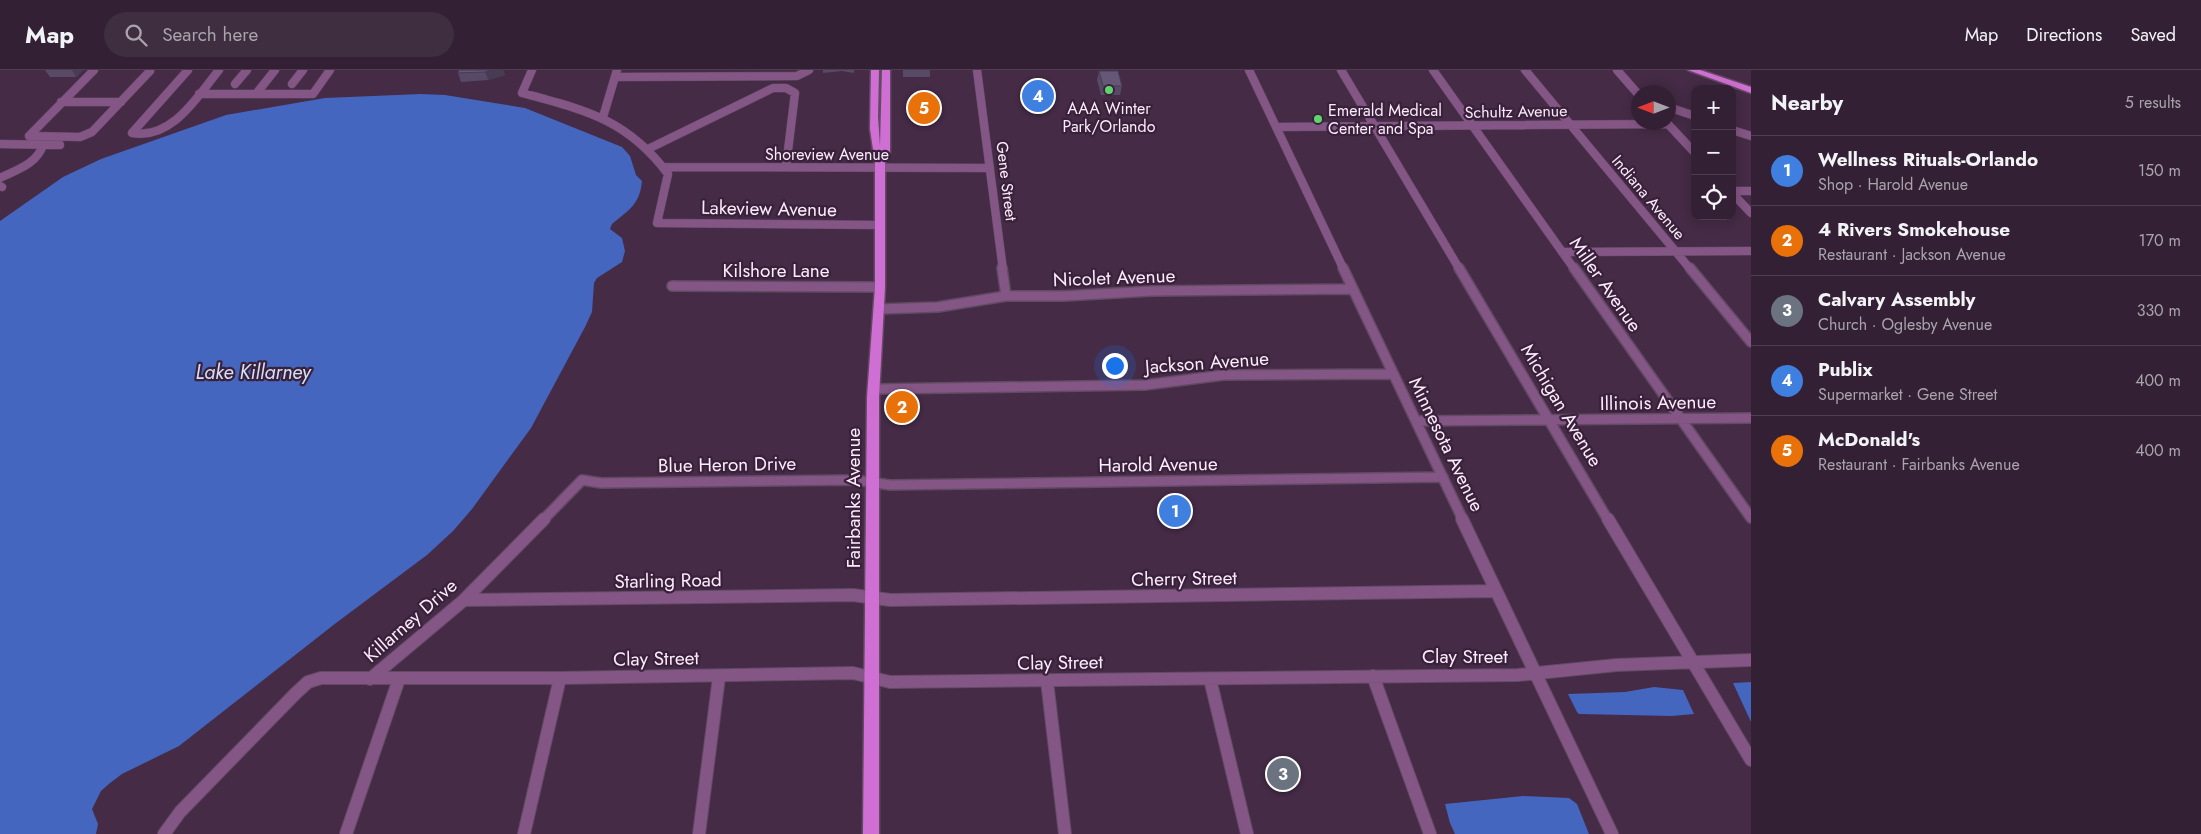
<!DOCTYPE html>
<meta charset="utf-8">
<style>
:root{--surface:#342034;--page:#3f2d40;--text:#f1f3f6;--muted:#a9a3ac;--line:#4e3e4f;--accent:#5dd56c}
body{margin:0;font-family:Jost,sans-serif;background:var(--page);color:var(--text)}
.controls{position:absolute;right:15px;top:15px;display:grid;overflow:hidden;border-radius:10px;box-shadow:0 2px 12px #0003}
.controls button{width:45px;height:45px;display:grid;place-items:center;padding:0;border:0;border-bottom:1px solid var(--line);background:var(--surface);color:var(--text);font:25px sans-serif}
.compass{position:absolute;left:1631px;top:15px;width:45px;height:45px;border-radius:50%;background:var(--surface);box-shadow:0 2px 12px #0003;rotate:270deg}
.you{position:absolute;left:1114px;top:295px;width:18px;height:18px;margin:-12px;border:4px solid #fff;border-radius:50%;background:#1a73e8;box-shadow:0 0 0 8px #1a73e833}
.badge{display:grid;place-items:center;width:32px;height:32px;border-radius:50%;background:var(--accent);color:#fff;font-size:16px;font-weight:700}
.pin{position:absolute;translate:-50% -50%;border:2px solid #fff;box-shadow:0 1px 5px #0006}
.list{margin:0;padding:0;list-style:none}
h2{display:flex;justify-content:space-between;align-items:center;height:65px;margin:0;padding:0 20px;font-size:21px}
h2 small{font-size:16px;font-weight:400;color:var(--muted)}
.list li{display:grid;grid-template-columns:32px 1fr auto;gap:15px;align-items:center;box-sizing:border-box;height:70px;padding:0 20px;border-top:1px solid var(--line)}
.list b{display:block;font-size:19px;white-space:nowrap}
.list p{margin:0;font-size:16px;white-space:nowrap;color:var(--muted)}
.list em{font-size:16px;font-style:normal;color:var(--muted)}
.icon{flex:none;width:28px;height:28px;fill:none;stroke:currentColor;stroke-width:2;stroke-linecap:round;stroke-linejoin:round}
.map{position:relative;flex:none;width:1751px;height:764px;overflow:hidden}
header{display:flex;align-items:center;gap:30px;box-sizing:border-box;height:70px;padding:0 25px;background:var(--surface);border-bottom:1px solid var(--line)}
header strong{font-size:24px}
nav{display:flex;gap:28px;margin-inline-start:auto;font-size:18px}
.search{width:350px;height:45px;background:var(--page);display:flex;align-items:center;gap:12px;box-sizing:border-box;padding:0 18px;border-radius:28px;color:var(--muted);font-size:19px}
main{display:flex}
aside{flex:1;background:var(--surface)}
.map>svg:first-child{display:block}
.water{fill:#4466bf}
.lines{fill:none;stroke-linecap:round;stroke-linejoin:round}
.minor-far2-casing{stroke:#624a63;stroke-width:9}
.minor-far1-casing{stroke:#624a63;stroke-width:12}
.minor-casing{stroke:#624a63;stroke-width:14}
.major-casing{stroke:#624a63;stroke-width:3}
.minor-far2{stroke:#845685;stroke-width:8}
.minor-far1{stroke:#845685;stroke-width:9}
.minor{stroke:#845685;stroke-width:12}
.major{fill:#d06fd3;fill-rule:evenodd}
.wall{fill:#584a67}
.shaded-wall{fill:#473c54}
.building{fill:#665678;stroke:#473c54}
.poi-dot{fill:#5dd56c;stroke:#3a213b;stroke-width:2}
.labels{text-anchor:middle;stroke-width:4.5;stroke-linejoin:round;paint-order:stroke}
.far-poi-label{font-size:16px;fill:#fcebfc;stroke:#3a213b}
.far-street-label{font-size:16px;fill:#fcebfc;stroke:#3a213b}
.street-label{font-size:19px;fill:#fcebfc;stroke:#3a213b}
.water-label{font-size:20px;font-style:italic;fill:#d5e0f8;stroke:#3a213b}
</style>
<header>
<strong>Map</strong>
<div class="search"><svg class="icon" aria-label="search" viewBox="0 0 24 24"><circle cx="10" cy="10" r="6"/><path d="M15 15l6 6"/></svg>Search here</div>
<nav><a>Map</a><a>Directions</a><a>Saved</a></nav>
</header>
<main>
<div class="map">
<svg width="1751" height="764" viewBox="0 0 1751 764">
<rect width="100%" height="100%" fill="#452b46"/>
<path class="water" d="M421 24 445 25 525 38 622 77 630 86 636 105 642 111C640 134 629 140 612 154L610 159 622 168 625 181 622 192 597 208 594 213 592 242 585 257 531 358 472 439 453 461 427 485 336 553 179 676 122 704 110 713 101 721 92 739 98 754 96 764H0V151L63 107 101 89 226 45 325 28Z
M1751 612V652L1733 613Z
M1654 617 1683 620 1694 644 1672 646 1579 644 1577 642 1568 624 1625 622Z
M1523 726 1569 728 1577 734 1589 764H1455L1450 753 1445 734Z"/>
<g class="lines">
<g class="minor-far2-casing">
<path id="minor-far2" d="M188 0 132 63C172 70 197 27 219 0
M532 0 522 23C585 40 627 49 668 104L657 153 880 155
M977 0 1003 200
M1249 0 1344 200
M1341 0 1460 200
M1433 0 1575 200
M1525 0 1691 200
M1617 0 1638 24
M615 7 797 6 809 0
M235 14 247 0
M292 14 303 0
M199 24H313L330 0
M256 24 275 0
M61 32H121
M1668 37 1695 46
M603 47 617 0
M1666 52 1695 83
M1276 57 1667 54
M1732 60 1751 66
M29 66 80 67 92 62 150 1
M29 66 94 0
M0 74 60 75
M648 79 773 18H786L795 23 786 97
M663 97 990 98
M0 108C16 100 37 94 43 75
M0 116 2 117
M1732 121H1751
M1732 123 1751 143
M1562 182 1751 181"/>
</g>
<g class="minor-far1-casing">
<path id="minor-far1" d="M1002 198 1006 226
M1343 198 1463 450
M1459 198 1608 450
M1574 198 1751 448
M1690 198 1751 272
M672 216 880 217
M879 239 938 237 1006 226H1064L1152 221 1352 219
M874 319 1145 315 1224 305 1393 304
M1416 351 1751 348
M543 450 582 410 601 413 856 410 890 415 1443 407"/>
</g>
<g class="minor-casing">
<path id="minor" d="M1462 449 1612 764
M1608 449 1751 690
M464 530 853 525 890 530 1496 521
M1373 606 1430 764
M370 609 464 530 544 449
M1210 609 1247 764
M1047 611 1065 764
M164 764 180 742 295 624 308 612 321 608H560L853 603 890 612 1518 605 1617 595 1751 590
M346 764 399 609
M524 764 560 608
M699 764 719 607"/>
</g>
<g class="major-casing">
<path id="major" d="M871 0H879L878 47 880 76 882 0H890V82L885 93V217L879 327V764H863L867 327 875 217V93L870 59Z
M1688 0H1700L1751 17V23Z"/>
</g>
<use href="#minor-far2" class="minor-far2"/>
<use href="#minor-far1" class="minor-far1"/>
<use href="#minor" class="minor"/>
<use href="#major" class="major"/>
</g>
<path class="wall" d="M45 0H83L76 7H50Z
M503 0 505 5 488 10 461 12 458 3Z
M823 0H854V3L842 1 823 3Z
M903 0H930V7H903Z
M1099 1 1122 16 1120 25H1101L1097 10Z"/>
<path class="shaded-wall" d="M72 0H83L76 7Z
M490 0H503L505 5 488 10 485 2Z"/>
<path class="building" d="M459 0H490L485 2 458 3Z
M1099 1H1118L1122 16H1103Z"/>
<g class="poi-dot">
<circle cx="1109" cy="20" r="5"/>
<circle cx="1318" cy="49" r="5"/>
</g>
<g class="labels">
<g class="far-poi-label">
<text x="1109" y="44">AAA Winter<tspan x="1109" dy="18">Park/Orlando</tspan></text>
<text x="1328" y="46" text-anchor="start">Emerald Medical<tspan x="1328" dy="18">Center and Spa</tspan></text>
</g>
<g class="far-street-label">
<text transform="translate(1516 41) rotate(-1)" y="6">Schultz Avenue</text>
<text x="827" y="90">Shoreview Avenue</text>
<text transform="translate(1007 111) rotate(83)" y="6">Gene Street</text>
<text transform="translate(1649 127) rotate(50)" y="6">Indiana Avenue</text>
</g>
<g class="street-label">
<text transform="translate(769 138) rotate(1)" y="7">Lakeview Avenue</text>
<text x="776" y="207">Kilshore Lane</text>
<text transform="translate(1114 207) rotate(-2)" y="7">Nicolet Avenue</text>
<text transform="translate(1606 214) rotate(55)" y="7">Miller Avenue</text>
<text transform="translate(1207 292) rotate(-4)" y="7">Jackson Avenue</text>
<text transform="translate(1658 332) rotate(-1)" y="7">Illinois Avenue</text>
<text transform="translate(1562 335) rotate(59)" y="7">Michigan Avenue</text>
<text transform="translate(1447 374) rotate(64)" y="7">Minnesota Avenue</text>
<text transform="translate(727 394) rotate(-1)" y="7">Blue Heron Drive</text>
<text transform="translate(1158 394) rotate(-1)" y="7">Harold Avenue</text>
<text transform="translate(853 428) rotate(-90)" y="7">Fairbanks Avenue</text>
<text transform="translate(1184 508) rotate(-1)" y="7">Cherry Street</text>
<text transform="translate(668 510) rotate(-1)" y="7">Starling Road</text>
<text transform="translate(410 550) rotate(-41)" y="7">Killarney Drive</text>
<text x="1465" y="593">Clay Street</text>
<text transform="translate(656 588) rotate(-1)" y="7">Clay Street</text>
<text transform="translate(1060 592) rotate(-1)" y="7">Clay Street</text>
</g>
<g class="water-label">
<text x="253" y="309">Lake Killarney</text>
</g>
</g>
</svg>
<div class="controls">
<button>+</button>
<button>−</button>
<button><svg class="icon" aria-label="locate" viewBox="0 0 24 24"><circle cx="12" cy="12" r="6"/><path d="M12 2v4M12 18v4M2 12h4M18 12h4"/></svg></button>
</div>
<svg class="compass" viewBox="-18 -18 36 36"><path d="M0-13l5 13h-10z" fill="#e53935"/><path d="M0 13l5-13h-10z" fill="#a9a3ac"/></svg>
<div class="you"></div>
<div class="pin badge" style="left:1175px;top:441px;background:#3f7fe0">1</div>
<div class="pin badge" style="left:902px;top:337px;background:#e8710a">2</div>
<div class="pin badge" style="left:1283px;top:704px;background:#6b7280">3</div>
<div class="pin badge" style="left:1038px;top:26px;background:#3f7fe0">4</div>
<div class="pin badge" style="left:924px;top:38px;background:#e8710a">5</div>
</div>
<aside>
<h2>Nearby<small>5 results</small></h2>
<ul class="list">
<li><span class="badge" style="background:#3f7fe0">1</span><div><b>Wellness Rituals-Orlando</b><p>Shop · Harold Avenue</p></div><em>150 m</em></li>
<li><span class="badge" style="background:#e8710a">2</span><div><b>4 Rivers Smokehouse</b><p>Restaurant · Jackson Avenue</p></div><em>170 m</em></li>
<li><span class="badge" style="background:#6b7280">3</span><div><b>Calvary Assembly</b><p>Church · Oglesby Avenue</p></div><em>330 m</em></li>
<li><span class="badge" style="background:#3f7fe0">4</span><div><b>Publix</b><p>Supermarket · Gene Street</p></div><em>400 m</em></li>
<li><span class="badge" style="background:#e8710a">5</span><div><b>McDonald's</b><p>Restaurant · Fairbanks Avenue</p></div><em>400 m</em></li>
</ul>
</aside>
</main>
